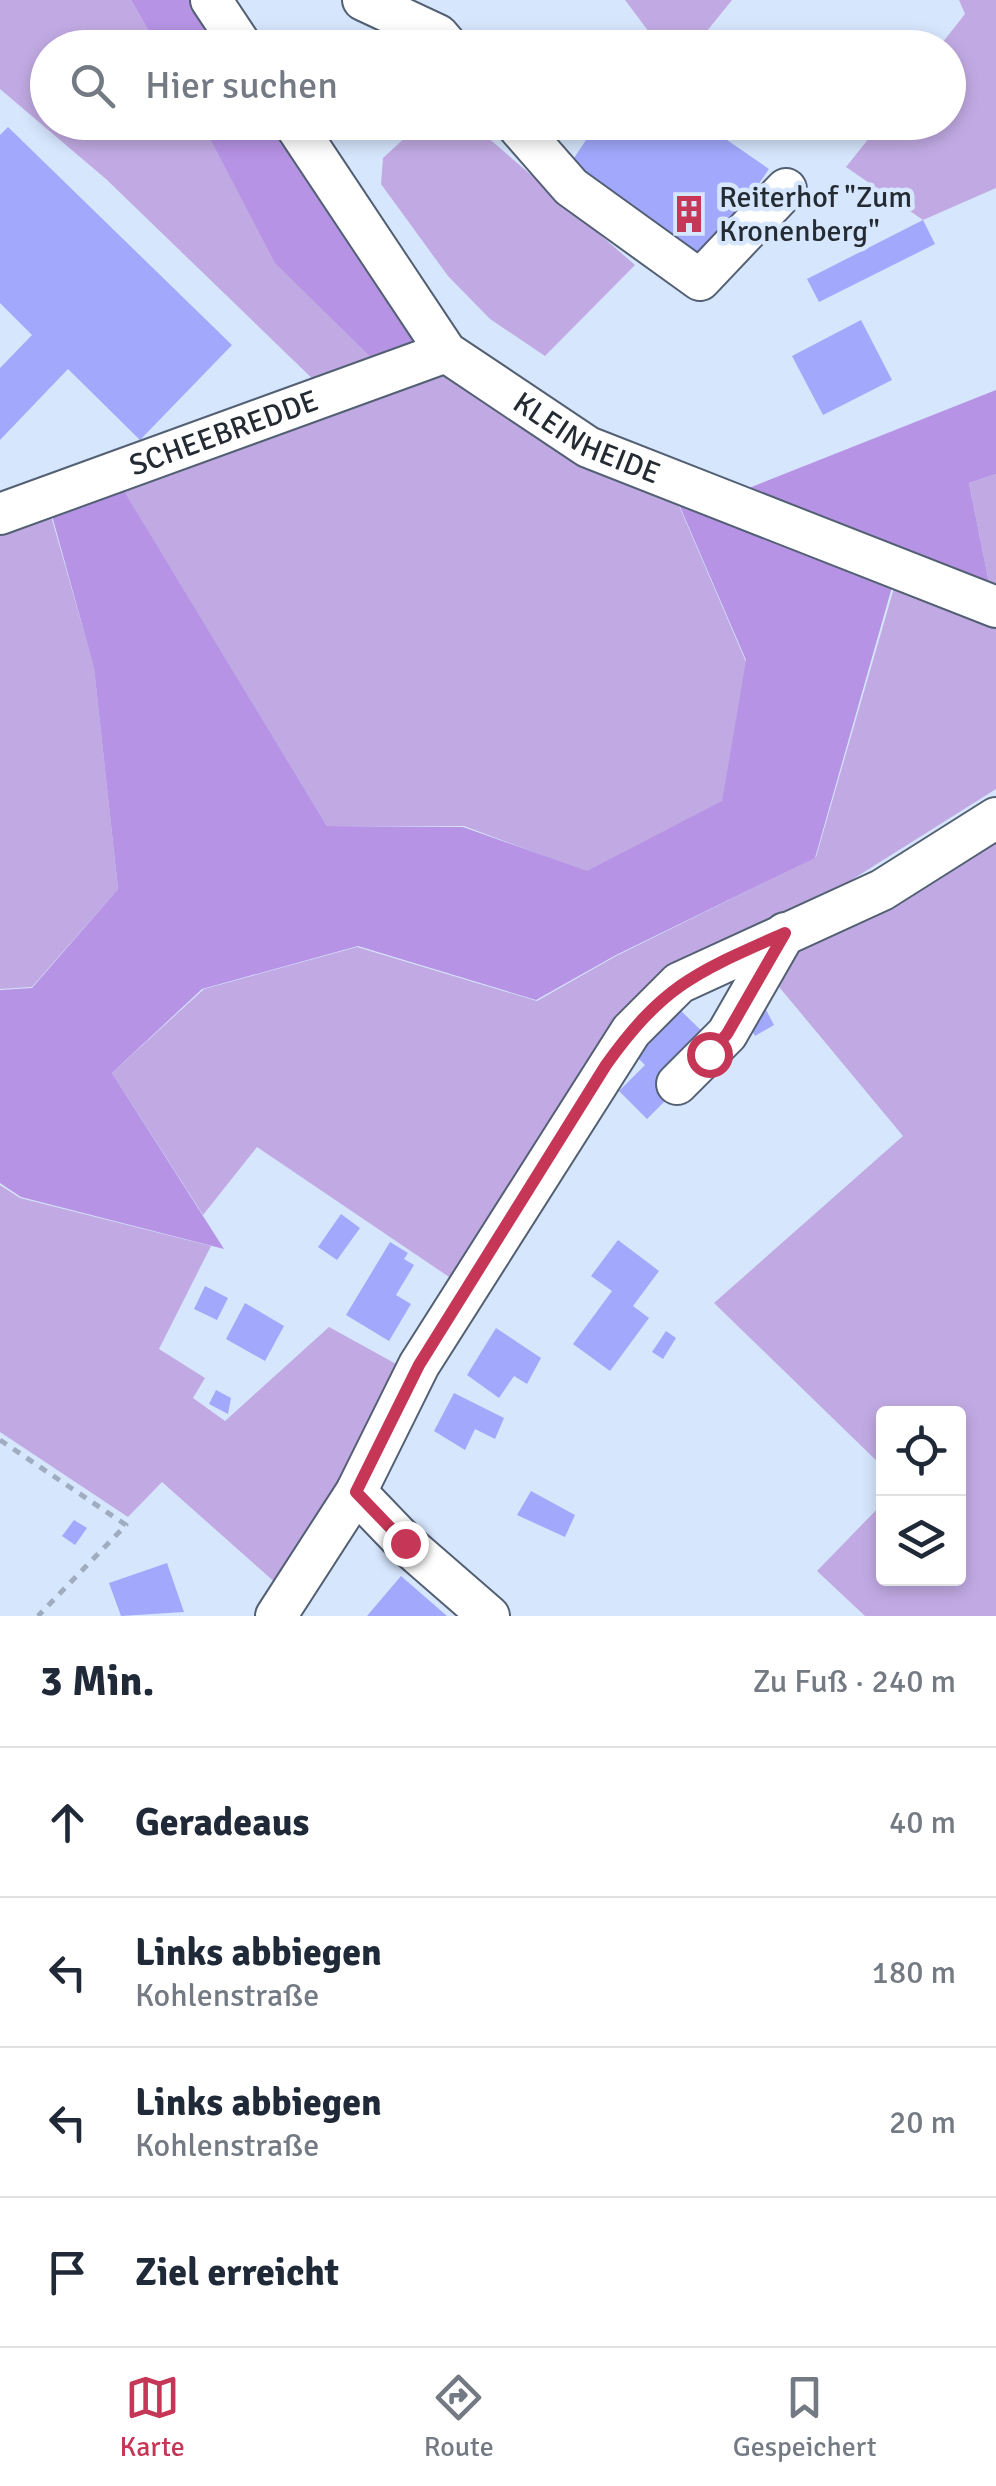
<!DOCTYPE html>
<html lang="de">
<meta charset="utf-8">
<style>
:root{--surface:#fff;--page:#f2f2f3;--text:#1f2937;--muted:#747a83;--line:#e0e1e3;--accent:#c63656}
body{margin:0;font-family:Signika,sans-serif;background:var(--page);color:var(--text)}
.controls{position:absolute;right:30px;bottom:30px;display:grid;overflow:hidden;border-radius:10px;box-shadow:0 5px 15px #0003}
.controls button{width:90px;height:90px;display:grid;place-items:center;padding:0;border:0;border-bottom:2px solid var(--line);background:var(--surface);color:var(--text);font:50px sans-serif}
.stop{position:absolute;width:30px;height:30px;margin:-22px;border:8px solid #c63656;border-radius:50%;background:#fff}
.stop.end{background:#c63656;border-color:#fff;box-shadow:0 2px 10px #0008}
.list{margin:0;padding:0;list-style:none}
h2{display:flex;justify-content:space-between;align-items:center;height:130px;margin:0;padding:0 40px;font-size:42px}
h2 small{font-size:32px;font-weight:400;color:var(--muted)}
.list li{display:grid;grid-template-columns:65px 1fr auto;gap:30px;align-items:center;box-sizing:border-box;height:150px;padding:0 40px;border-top:2px solid var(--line)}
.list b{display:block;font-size:38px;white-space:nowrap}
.list p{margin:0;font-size:32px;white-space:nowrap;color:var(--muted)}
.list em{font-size:32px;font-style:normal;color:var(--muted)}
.icon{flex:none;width:55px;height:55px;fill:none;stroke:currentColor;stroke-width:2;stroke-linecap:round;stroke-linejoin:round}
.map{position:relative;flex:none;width:996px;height:1616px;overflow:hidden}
.search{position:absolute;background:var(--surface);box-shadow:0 5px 15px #0003;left:30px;right:30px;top:30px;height:110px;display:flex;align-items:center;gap:25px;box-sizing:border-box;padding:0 35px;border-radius:55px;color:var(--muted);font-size:38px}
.sheet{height:730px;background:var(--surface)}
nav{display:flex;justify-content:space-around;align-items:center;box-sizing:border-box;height:140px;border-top:2px solid var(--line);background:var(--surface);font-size:28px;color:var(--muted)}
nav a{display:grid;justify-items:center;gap:5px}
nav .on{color:var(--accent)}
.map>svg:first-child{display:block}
.green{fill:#c1aae3}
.forest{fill:#b693e5}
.building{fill:#a2a9fd}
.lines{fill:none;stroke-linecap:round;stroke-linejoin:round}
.minor-casing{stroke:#536073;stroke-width:44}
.path{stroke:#a0acbf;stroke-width:5;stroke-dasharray:8 8;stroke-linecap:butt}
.minor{stroke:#fff;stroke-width:40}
.route{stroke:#c63656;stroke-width:12}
.labels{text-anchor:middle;stroke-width:9;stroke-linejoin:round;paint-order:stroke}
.poi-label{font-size:30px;fill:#252b33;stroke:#d6e6fd;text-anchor:start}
.street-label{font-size:30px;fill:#252b33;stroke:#d6e6fd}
</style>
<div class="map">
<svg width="996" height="1616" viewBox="0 0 996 1616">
<rect width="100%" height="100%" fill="#d6e6fd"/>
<path class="green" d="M0 0H131L158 47 48 48V122L202 123 220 155 379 365 320 386 106 179 0 89Z
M625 0H732L694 47 661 48Z
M959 0H996V188L923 220 846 167 881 123 948 122V48L939 47 965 14Z
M421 123H471L635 265 545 356 490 319 448 276 381 184 383 158Z
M445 360 674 494 746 662 722 803 586 872 464 826H327L116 479Z
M996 474V591L990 588 969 483Z
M47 502 94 667 118 889 32 987 0 989V520Z
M894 588 996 620V789L842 886 690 958 455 1281 257 1147 203 1215 112 1073 204 989 357 947 537 1001 616 956 816 857Z
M996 831V1616H865L817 1571 883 1503 884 1578H958V1414H884L883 1467 714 1303 903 1136 770 976 786 949Z
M0 1185 20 1198 211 1246 159 1349 205 1378 193 1398 225 1421 329 1327 398 1365 287 1593 162 1482 128 1517 0 1432Z"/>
<path class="forest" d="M131 0H191L223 47H158Z
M202 123H273L428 346 379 365 275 263Z
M996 390V474L969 483 990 588 744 490Z
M116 478 327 826 463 827 587 871 722 801 746 660 675 495 892 587 815 858 616 955 536 1000 358 946 202 989 112 1073 224 1249 21 1197 0 1183V990L32 988 118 889 94 668 48 501Z"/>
<path class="building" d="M598 122H701L769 169 707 259 570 164Z
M8 127 232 345 140 440 68 369 0 440V368L32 335 0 303V135Z
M923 220 935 244 819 302 807 279Z
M861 320 892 380 823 415 792 356Z
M678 1008 707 1036 674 1092 647 1119 619 1091 645 1065 633 1053Z
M765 1008 774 1025 755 1036 745 1019Z
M341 1214 360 1228 337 1260 318 1247Z
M618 1240 659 1271 633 1306 649 1318 610 1371 573 1344 612 1291 591 1276Z
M390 1242 408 1253 404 1259 414 1265 396 1295 411 1304 389 1341 346 1315Z
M205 1286 228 1298 217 1320 194 1309Z
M245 1303 284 1326 265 1361 226 1339Z
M496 1328 541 1358 527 1384 514 1376 499 1398 467 1375Z
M666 1331 676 1338 663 1359 652 1352Z
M216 1390 231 1398 228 1414 209 1404Z
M454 1393 504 1418 495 1439 475 1429 465 1450 434 1431Z
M531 1491 575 1515 565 1537 517 1515Z
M74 1520 87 1528 75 1545 62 1536Z
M167 1563 184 1612 121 1616 109 1583Z
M401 1576 447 1616H367Z"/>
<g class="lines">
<g class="minor-casing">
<g id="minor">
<path d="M211 0 243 48"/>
<path d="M363 0 438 35 449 48"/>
<path id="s1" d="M293 122 446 352 588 447 996 607"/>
<path d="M514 122 571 187 700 280 786 189"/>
<path id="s2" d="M0 514 446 352"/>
<path d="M677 1084 727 1034 785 933"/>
<path d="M356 1492 405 1543 489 1616"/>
<path d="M276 1616 356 1492 419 1365 631 1031 679 983 882 890 996 818"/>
</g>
</g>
<path class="path" d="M0 1440 126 1525 38 1616"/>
<use href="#minor" class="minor"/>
</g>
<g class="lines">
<path class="route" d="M405 1543 356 1492 419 1365 606 1065C664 984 697 972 785 933L727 1034 709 1054"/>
</g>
<defs>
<g id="building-bare" transform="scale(3)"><path d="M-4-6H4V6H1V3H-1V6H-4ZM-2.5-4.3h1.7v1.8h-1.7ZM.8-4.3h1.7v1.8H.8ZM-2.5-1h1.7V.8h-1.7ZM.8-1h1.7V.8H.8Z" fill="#c63656" stroke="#d6e6fd" stroke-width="2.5" paint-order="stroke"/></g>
</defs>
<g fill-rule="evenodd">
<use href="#building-bare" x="689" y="214"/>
</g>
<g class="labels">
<g class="poi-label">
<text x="719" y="207">Reiterhof "Zum<tspan x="719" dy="34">Kronenberg"</tspan></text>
</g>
<g class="street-label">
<text dy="10" stroke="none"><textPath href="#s2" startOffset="238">SCHEEBREDDE</textPath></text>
<text dy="10" stroke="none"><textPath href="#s1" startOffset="442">KLEINHEIDE</textPath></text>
</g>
</g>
</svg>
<div class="controls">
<button><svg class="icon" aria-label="locate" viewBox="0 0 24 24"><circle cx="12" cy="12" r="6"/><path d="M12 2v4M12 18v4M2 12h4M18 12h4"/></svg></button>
<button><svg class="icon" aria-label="layers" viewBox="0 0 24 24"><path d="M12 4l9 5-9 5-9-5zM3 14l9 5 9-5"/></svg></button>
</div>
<div class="stop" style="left:709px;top:1054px"></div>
<div class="stop end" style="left:405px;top:1543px"></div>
<div class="search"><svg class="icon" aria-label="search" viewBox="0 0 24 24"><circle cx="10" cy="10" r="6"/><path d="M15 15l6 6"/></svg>Hier suchen</div>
</div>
<section class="sheet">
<h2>3 Min.<small>Zu Fuß · 240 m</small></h2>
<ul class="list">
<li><svg class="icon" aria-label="ahead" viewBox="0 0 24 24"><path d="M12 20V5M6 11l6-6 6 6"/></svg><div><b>Geradeaus</b></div><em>40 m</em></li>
<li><svg class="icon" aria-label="left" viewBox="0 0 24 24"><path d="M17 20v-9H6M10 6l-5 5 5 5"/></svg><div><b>Links abbiegen</b><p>Kohlenstraße</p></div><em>180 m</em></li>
<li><svg class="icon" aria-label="left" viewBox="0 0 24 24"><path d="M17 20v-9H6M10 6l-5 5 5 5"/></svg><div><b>Links abbiegen</b><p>Kohlenstraße</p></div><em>20 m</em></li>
<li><svg class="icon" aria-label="arrive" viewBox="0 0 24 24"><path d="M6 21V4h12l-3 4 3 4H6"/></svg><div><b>Ziel erreicht</b></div></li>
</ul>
</section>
<nav>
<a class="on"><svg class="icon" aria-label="map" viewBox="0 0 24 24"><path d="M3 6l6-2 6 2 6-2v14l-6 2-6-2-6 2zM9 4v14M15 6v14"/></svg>Karte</a>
<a><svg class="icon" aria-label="directions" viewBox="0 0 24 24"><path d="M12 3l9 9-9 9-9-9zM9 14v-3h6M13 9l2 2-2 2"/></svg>Route</a>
<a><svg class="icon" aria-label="saved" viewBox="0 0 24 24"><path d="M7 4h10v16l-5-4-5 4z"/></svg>Gespeichert</a>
</nav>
